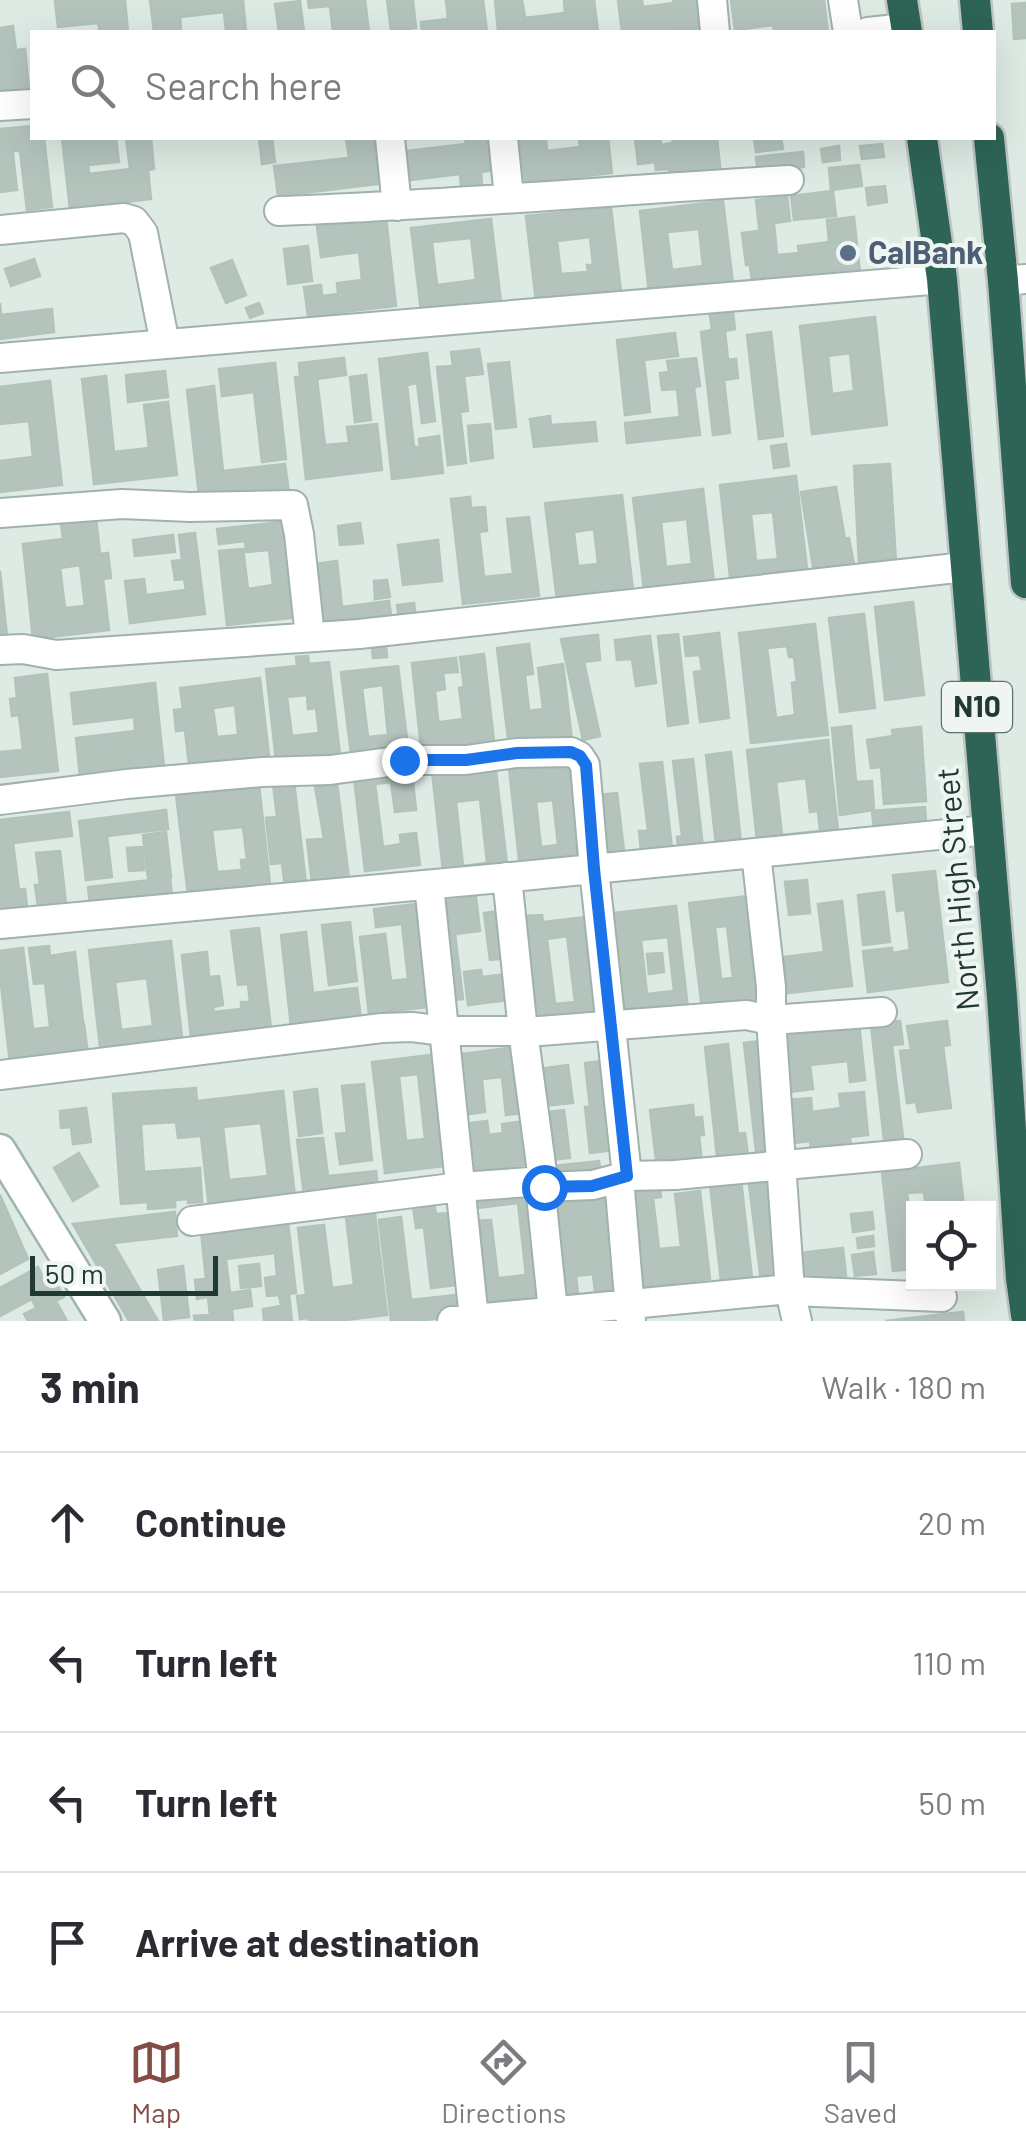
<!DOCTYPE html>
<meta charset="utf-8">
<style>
:root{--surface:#fff;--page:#f2f2f3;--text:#2b2b33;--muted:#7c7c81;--line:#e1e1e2;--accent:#834c44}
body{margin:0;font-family:Barlow,sans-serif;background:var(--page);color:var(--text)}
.controls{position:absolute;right:30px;bottom:30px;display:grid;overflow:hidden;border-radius:0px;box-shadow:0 10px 40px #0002}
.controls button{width:90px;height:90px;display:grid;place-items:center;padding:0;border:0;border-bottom:2px solid var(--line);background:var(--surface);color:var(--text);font:50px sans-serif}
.scale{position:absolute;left:30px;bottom:25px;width:188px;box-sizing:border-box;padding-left:10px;border:5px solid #203931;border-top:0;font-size:28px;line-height:35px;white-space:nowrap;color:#203931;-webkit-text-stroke:8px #eff6f2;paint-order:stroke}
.stop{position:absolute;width:30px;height:30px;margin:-22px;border:8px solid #1a73e8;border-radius:50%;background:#fff}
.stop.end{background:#1a73e8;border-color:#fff;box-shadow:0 2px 10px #0008}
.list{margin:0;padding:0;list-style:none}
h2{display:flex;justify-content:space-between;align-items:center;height:130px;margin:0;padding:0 40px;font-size:42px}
h2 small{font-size:32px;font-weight:400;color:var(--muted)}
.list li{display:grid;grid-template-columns:65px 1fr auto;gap:30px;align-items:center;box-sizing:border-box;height:140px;padding:0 40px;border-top:2px solid var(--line)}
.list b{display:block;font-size:38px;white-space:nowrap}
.list em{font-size:32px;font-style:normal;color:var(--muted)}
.icon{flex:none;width:55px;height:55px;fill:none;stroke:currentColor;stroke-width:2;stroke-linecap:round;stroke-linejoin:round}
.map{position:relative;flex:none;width:1026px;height:1321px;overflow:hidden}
.search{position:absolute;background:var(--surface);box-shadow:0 10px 40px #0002;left:30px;right:30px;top:30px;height:110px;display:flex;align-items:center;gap:25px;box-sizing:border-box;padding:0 35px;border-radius:0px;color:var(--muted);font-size:38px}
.sheet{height:690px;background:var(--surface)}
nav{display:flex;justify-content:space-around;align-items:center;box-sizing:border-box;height:140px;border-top:2px solid var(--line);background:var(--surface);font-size:28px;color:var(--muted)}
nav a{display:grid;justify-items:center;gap:5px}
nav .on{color:var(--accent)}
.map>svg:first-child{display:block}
.building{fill:#b4c4bd;stroke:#b1c3ba;stroke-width:2.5;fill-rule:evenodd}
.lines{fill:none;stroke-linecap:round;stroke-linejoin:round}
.street-casing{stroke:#a1b1ab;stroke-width:32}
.secondary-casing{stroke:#9eb5ab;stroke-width:35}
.highway-casing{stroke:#bcc4c1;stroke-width:35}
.street{stroke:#fff;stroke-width:28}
.secondary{stroke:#fff;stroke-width:30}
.highway{stroke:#2d6455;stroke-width:30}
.route{stroke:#1a73e8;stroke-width:12}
.service-dot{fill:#5c6f8a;stroke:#eff6f2;stroke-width:4}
.labels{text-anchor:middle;stroke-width:8;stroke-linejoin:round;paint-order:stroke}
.shield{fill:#eff6f2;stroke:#5e726b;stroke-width:2.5}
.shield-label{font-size:30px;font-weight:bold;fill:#203931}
.service-label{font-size:32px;font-weight:bold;fill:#4e5e75;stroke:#eff6f2;text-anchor:start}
.street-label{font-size:32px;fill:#203931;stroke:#eff6f2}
</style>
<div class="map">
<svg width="1026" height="1321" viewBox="0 0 1026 1321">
<rect width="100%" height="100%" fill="#deeae4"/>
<path class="building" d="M67 0H125L128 32H100L98 23 58 27 55 1Z
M150 0H243L246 32H226L224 12 180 17 181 32H154Z
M308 0H365L369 32H333L330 6 309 8Z
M387 0H413L416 28 391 31Z
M446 0H483L487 32H417H422L421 22 448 19Z
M495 0H522L525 18 565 13 564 0H594L598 32H498Z
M618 0H642L643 7 674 3 673 0H700L703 28 660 32H622Z
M731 0H824L828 32H774L773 25 735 30Z
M300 1 304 32H279L275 4Z
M1026 3V38L1014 39 1012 4Z
M13 26 16 50 25 49 29 88 0 91V28Z
M32 126V138H44L52 207 27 210 20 151H14L12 128Z
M10 128 17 190 0 192V129Z
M62 138H116L119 162 88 165 89 174 130 169 126 138H151L154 169 148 170 151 199 70 209Z
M259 138H272L275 162 262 164Z
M346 138H373L378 184 278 196 274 166 349 158Z
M465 138H493L496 170 481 172 482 185 461 187 460 174 410 180 406 151 466 144Z
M520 138H546L547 151 580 147 579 138H608L612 173 525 183Z
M635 138H660L661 145 673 143 672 138H717L721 176 671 182 669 169 656 170 655 162 638 164Z
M754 138H781L783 149 756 152Z
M882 144 884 157 862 159 860 146Z
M839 146 840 160 823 162 821 149Z
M803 152 804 167 758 172 756 157Z
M859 165 862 186 831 190 829 168Z
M885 186 887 202 868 205 866 188Z
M833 191 836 216 794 220 791 196Z
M787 196 790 221 774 223 777 255 798 253 801 279 765 282 756 200Z
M723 201 733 283 649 293 640 211ZM699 229 703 266 672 270 667 232Z
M611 207 621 292 536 302 526 216ZM590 237 593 265H587L588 272 561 274 557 241Z
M854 217 860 273 803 280 798 246 829 242 827 220Z
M386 218 396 306 308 316 304 287 321 285 322 296 338 294 337 283 362 280 359 252 321 257 317 226Z
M491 219 501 302 421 311 411 228ZM471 238 476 280 437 285 432 242Z
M759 231 763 263 746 265 742 233Z
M308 246 312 281 288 284 284 249Z
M34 259 40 276 11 286 5 269Z
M232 260 246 295 226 303 211 268Z
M762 265 764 280 752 282 750 266Z
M0 303 1 315 52 309 54 332 0 339Z
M259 303 263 313 250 318 246 308Z
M733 313 735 329 725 331 728 360 736 359 738 378 724 380 730 433 713 435 701 332 712 330 710 315Z
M875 317 887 425 812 434 800 326ZM850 353 854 391 832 394 828 356Z
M771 332 783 436 759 439 747 335Z
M675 333 678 356 644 360 650 412 625 415 617 340Z
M479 349 483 374 464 376 468 411 460 412 466 463 448 465 437 367 453 366 451 352Z
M427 353 435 421 422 423 417 383 407 385 414 447H420L419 439 439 436 443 473 392 479 379 359Z
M344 358 346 375 317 379 325 445 349 443 347 427 377 424 382 470 306 479 295 377H300L299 363Z
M696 358 700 386 694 387 700 435 627 443 625 423 680 417 677 389 662 390 660 373 669 372 667 361Z
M509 362 516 427 496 429 488 364Z
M275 363 286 459 262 462 254 392 222 396 219 369Z
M165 371 168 397 128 402 126 375Z
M366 375 371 420 355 422 350 377Z
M106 376 114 452 149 448 144 405 168 402 177 475 94 484 82 379Z
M50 381 62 485 0 492V461L33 457 29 421 0 424V387Z
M214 386 223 471 285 464 289 493 200 504 187 390Z
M550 416 551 425 595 422 597 441 534 447 530 419Z
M490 424 493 458 471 461 468 426Z
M786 444 789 466 774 468 771 446Z
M890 464 896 562 859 564 854 466Z
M796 476 808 577 731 586 720 485ZM773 512 778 559 756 561 751 514Z
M836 487 845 539 849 538 854 564 814 573 801 492Z
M703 489 714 582 644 590 633 498ZM687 519 692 564 666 567 661 522Z
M622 495 633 591 557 600 545 503ZM594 529 598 564 578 566 574 532Z
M470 497 471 508 485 507 487 531 479 532 484 577 513 574 507 519 529 517 539 596 463 604 451 499Z
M96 518 100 554 108 553 111 578 103 579 109 630 33 639 23 544 63 539 61 523ZM80 565 85 606 65 608 60 568Z
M290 521 301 617 227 625 219 551 243 549 248 589 273 585 269 550 246 552 245 541 219 544 217 529Z
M360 523 363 543 340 545 338 526Z
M195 533 205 614 130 623 125 581 144 579 146 595 186 590 184 579 175 580 172 561 182 560 179 535Z
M173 535 175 552 135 556 133 540Z
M438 540 442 581 403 585 398 545Z
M337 561 342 607 389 601 392 621 323 629 315 564Z
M0 571 7 636 0 637Z
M387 580 390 597 375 599 374 581Z
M913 602 924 695 885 700 875 607Z
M414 603 416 618 399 620 397 605Z
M864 614 875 708 840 712 829 618Z
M815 624 828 735 751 743 739 633ZM787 646 789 657H794L797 682 792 683 795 715 776 718 767 648Z
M719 633 729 718 700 722 694 672 702 671 700 655 686 656 684 637Z
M678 634 688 723 668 726 658 636Z
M598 635 600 660 584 662 600 736 583 740 561 639Z
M650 636 656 683 636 686 632 659 617 660 615 640Z
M385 637 387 657 373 658 371 638Z
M529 644 533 674 525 675 529 711 543 709 538 668 563 664 572 740 509 747 497 648Z
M484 654 495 750 444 756 440 722 463 719 459 688 464 687 460 657Z
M308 656 309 664 329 662 341 763 277 770 266 669 297 666 296 657ZM307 695 308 709 316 708 319 733 292 736 287 697Z
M456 658 458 672 443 673 445 689 435 691 442 756 422 758 412 663Z
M398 666 409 755 352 762 341 672ZM383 685 388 735 368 737 362 688Z
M47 674 58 771 0 777V752L23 750 19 715 12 716 10 699 17 698 15 678Z
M260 678 269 756 189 765 185 730 176 731 174 710 183 709 180 688ZM235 705 238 735 217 737 213 708Z
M155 683 164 767 80 776 76 738 135 731 134 717 74 724 71 693Z
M851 726 856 782 872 781 874 810 840 815 832 728Z
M921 727 926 801 884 804 881 767 871 768 867 740 893 736 892 730Z
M828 740 839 840 758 849 747 750ZM806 778 810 812 818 811 820 831 782 835 776 782Z
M731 752 742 851 717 854 706 755Z
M693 759 704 856 679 860 677 837 682 836 673 761Z
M574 760 585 860 520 868 509 768ZM553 800 558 845 541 847 536 802Z
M662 762 673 857 642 861 639 831H648L640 764Z
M495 763 507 864 443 871 432 771ZM480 799 487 863 463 866 456 802Z
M411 764 416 810 395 812 391 782 375 784 383 847 401 844 400 835 416 833 420 865 365 871 353 770Z
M293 773 307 892 286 895 282 863 271 864 266 818 277 817 272 775Z
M258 776 271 893 189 903 175 786ZM243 827 247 860H241L242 870 217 872 212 830Z
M337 783 349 879 312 883 307 840 324 839 315 786Z
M617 793 625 859 605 861 597 795Z
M925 807 927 836 875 839 872 811Z
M166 810 168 829 107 836 112 877 86 880 79 821Z
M69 812 72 836 13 843 19 890 25 889 28 915 0 918V820Z
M166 832 171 877 148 879 143 835Z
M142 847 144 870 129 871 127 848Z
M60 851 67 912 39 915 35 885H40L36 853Z
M935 871 948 982 868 992 863 951 892 948V953L910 950 905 910 897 911 893 875Z
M170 878 173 905 91 914 88 887Z
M807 880 810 913 789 915 785 882Z
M884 892 890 942 863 945 858 895Z
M749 896 761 1002 702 1009 689 903ZM727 926 733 978 721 979 715 927Z
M476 897 480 931 455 934 463 999 446 1001 435 902Z
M842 901 852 986 787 993 783 957 824 952 818 904Z
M425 903 437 1006 369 1014 360 937 385 934 391 981 408 979 402 924 376 927 374 909Z
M676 906 688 1009 625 1017 622 992 613 994 609 959 618 958 613 913ZM668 937 674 991 647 994 641 940Z
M505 910 511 958 490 960 484 913Z
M542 915 543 922 595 916 606 1016 537 1024 525 916ZM567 936 575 1002 555 1004 547 939Z
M350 922 357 981 329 985 322 925Z
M259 928 272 1037 192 1047 182 955 207 952 209 977 219 976 223 1005 213 1007 214 1012 241 1009V1002H250L248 984 238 985 231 931Z
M306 932 313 993 357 988 361 1019 291 1027 281 935Z
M171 941 183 1046 101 1056 89 950ZM147 978 153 1026 121 1030 115 982Z
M49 946 50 956 75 952 83 1022 50 1026 45 983 34 984 29 948Z
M23 948 33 1029 84 1024 88 1054 10 1063 0 976V951Z
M662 953 664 972 649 974 647 954Z
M481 970 482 977 514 973 517 999 468 1005 464 972Z
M900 1021 903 1044 892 1045 903 1138 884 1140 871 1025Z
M947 1021 950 1045 943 1046 951 1108 918 1112 916 1102 907 1103 900 1051 911 1050 907 1026Z
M859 1024 865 1080 850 1082 848 1061 810 1065 813 1089 789 1092 782 1033Z
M766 1040 780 1158 757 1161 744 1043Z
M728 1044 738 1134 745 1133 749 1163 718 1166 705 1047Z
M516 1047 523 1113 506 1115 502 1077 482 1079 485 1112 461 1115 454 1055Z
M440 1054 453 1165 385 1173 372 1062ZM418 1074 425 1139 406 1141 399 1076Z
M611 1060 621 1149 590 1153 585 1107H590L585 1063Z
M568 1065 573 1103 544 1106 539 1069Z
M364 1084 372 1160 340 1164 336 1134 347 1133 342 1086Z
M196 1088 199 1136 178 1138 176 1122 141 1124 144 1172 200 1168 202 1202 188 1203V1199L175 1200V1207L148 1209V1202L121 1204 113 1094Z
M317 1089 322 1133 299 1136 294 1092Z
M283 1091 296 1206 210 1216 197 1101ZM261 1123 268 1176 229 1180 223 1127Z
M864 1092 868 1135 850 1137 851 1147 811 1152 810 1141 793 1143 788 1100 811 1098 812 1112 841 1108 839 1094Z
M693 1105 694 1118 702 1117 704 1135H699L702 1164 657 1168 650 1110Z
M86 1108 91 1142 73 1144 71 1127 61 1128 60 1111Z
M564 1110 570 1158 551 1160 545 1112Z
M487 1121 489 1135 503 1133 502 1124 526 1121 531 1164 469 1172 463 1124Z
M323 1138 328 1176 376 1171 379 1194 305 1203 297 1140Z
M79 1153 98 1186 73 1201 54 1168Z
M599 1161 602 1180 554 1185 552 1166Z
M959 1163 964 1208H926L924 1192 907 1193 914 1246V1269L893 1271 882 1172Z
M772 1173 785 1278 761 1281 748 1176Z
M659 1177 661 1197 653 1198 659 1249 681 1247 675 1194 700 1191 710 1279 639 1287 627 1180Z
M741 1180 752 1278 721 1281 710 1184Z
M535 1184 548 1294 483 1302 473 1221 491 1220 498 1278 526 1275 518 1203 476 1208 474 1191Z
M612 1191 624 1298 596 1301 593 1274 576 1276 579 1303 557 1306 544 1199Z
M0 1195 28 1259 0 1274Z
M433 1196 436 1214 448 1213 457 1285 431 1288 424 1227 416 1228 412 1199Z
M374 1206 387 1315 337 1321H309L308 1318 300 1319 297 1296 306 1295 298 1228 324 1225 332 1288 354 1285 345 1209Z
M175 1212 177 1236 113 1243 158 1321H129L73 1224Z
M287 1212 296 1293 289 1294 292 1321H264L263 1309 281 1306 279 1295 267 1296 265 1278 277 1276 275 1253 226 1259 230 1293 250 1290 252 1306 232 1309 233 1321H195L194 1316 210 1315 208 1297 197 1299 195 1280 206 1279 200 1222Z
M872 1212 874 1229 853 1232 851 1214Z
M401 1217 411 1300 457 1295 459 1316 417 1321H391L379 1220Z
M873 1236 874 1246 858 1248 857 1238Z
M843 1248 846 1276 803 1281 799 1253Z
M873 1252 876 1274 855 1276 852 1255Z
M259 1264 261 1286 241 1288 239 1266Z
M183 1266 189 1317 164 1320 158 1270Z
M38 1267 44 1279 51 1274 64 1297 56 1301 67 1321H28L24 1314 36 1308 32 1299 0 1316V1288Z
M963 1312 964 1321H885Z"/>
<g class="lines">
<g class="street-casing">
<path id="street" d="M712 0 715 32
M843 0 848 32
M868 32 906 28
M0 106 32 104
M390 138 397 206
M503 138 509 197
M279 211C449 205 619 190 789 180
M0 230 124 218 134 221 143 233 165 344
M1003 281 1026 279
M0 358 942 279
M0 513 122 504 190 507 293 505 299 534 310 637
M0 650 23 649 56 655 359 634 965 567
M0 800 127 784 262 772 330 770 404 760H466L517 753 571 752 579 756 585 765 594 869 627 1176
M507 877 523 1031 544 1187
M429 885 474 1319
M0 924 512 877 988 830
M882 1012 771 1020 790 1291 942 1297
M0 1075 382 1028 412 1027 444 1031H540L746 1015 771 1020V987L756 853
M619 1178 631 1321
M540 1185 553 1311
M192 1221 460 1187 530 1182 544 1187 593 1185 627 1176 675 1175 907 1154
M452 1321 779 1290 790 1291 797 1321"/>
</g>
<g class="secondary-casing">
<path id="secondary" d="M0 1150 105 1321"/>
</g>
<g class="highway-casing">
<path id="highway" d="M902 0 907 32
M975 0 978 32
M922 138 942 279 1002 997 1021 1278 1026 1315
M989 138 1003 281 1026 583"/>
</g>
<use href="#street" class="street"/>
<use href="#secondary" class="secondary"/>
<use href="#highway" class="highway"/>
</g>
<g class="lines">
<path class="route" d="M404 760H466L517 753 571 752 580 756 586 765 594 869 627 1176 592 1186 544 1187"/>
</g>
<circle class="service-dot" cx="848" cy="253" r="10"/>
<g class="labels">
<rect class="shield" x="942" y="682" width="70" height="50" rx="8"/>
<g class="shield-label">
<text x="977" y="717">N10</text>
</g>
<g class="service-label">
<text x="868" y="264">CalBank</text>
</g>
<g class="street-label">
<text transform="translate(958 889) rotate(-95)" y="11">North High Street</text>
</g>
</g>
</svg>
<div class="controls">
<button><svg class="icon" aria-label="locate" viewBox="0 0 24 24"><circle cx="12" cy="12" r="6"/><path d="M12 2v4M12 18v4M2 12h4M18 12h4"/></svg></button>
</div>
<div class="scale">50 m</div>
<div class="stop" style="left:544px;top:1187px"></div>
<div class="stop end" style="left:404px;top:760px"></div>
<div class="search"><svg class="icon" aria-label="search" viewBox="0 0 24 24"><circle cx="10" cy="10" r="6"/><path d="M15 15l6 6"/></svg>Search here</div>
</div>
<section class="sheet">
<h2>3 min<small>Walk · 180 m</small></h2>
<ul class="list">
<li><svg class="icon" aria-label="ahead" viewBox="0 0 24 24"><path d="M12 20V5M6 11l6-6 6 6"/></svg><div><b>Continue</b></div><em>20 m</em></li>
<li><svg class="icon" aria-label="left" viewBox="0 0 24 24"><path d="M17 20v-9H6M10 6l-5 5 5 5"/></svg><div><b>Turn left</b></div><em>110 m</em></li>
<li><svg class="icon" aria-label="left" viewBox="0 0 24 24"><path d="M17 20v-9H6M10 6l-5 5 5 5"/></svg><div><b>Turn left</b></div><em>50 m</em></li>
<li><svg class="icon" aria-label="arrive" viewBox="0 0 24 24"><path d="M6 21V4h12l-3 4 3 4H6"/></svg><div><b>Arrive at destination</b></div></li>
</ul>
</section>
<nav>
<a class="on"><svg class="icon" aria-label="map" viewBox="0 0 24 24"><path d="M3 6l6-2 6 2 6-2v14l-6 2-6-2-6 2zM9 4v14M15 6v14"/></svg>Map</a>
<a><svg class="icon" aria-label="directions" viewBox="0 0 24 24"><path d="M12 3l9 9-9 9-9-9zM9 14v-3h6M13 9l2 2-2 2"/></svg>Directions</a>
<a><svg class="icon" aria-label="saved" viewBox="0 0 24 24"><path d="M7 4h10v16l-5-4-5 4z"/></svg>Saved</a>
</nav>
